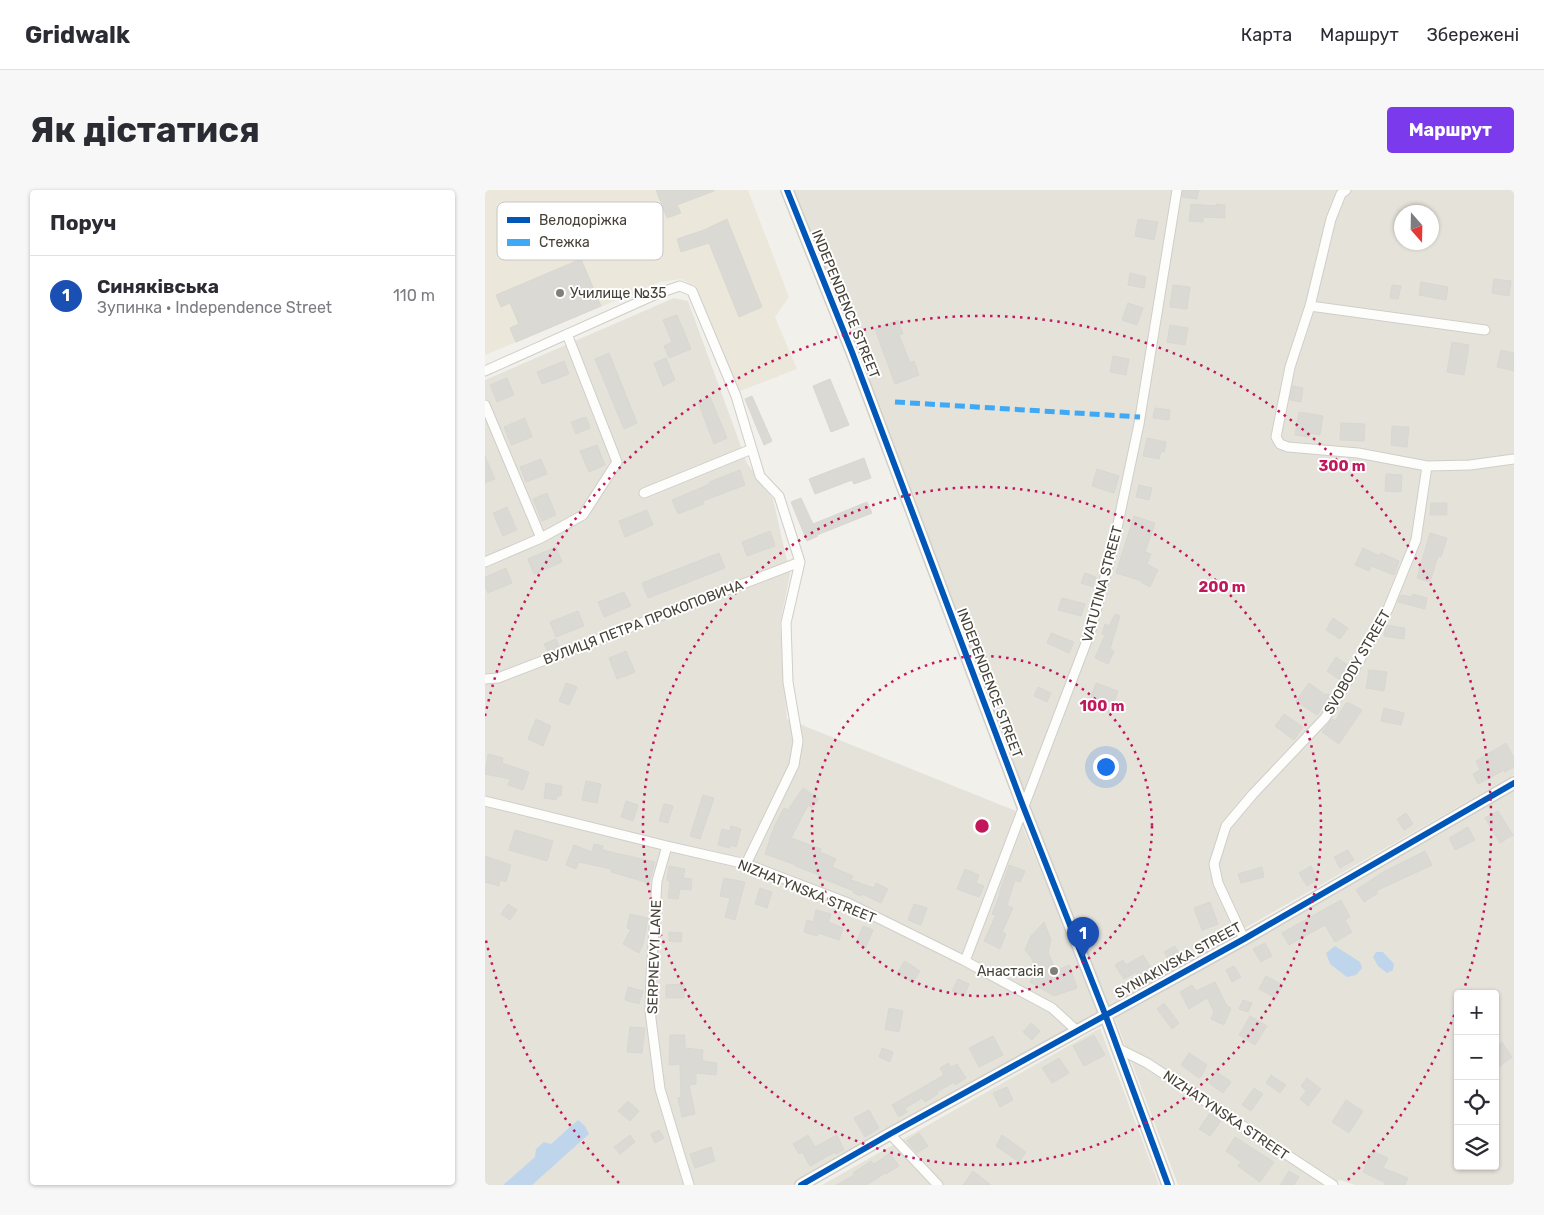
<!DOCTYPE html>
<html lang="uk">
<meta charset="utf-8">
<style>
:root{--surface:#fff;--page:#f7f7f7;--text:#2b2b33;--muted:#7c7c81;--line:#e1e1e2;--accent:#7c3aed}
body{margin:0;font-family:Rubik,sans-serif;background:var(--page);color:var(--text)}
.controls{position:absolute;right:15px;bottom:15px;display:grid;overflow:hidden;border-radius:5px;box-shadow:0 1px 4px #0004}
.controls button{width:45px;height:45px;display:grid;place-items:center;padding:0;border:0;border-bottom:1px solid var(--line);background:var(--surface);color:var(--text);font:25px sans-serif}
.compass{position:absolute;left:909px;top:15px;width:45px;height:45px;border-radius:50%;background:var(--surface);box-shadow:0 1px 4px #0004;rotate:160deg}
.you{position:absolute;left:620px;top:576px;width:18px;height:18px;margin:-12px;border:4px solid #fff;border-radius:50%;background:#1a73e8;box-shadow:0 0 0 8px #1a73e833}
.badge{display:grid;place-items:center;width:32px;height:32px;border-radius:50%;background:var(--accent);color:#fff;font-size:16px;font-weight:700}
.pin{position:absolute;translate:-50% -41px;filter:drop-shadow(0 1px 2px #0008)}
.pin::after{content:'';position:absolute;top:26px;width:18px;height:15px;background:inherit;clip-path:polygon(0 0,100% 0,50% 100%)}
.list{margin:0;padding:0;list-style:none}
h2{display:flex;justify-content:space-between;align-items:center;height:65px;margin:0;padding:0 20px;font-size:21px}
h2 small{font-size:16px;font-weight:400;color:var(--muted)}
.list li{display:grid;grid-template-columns:32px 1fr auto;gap:15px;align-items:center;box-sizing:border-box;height:80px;padding:0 20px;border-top:1px solid var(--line)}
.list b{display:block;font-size:19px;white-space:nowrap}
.list p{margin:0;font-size:16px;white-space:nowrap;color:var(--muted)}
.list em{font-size:16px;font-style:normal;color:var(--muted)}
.icon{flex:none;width:28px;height:28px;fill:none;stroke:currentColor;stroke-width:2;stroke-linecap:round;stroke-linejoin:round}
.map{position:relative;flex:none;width:1029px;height:995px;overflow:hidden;border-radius:5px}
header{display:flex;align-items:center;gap:30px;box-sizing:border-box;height:70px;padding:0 25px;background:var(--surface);border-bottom:1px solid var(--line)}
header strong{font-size:24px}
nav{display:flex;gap:28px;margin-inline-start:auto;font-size:18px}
.intro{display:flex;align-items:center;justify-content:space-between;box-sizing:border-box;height:120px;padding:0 30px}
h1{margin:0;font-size:35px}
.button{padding:12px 22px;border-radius:5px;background:var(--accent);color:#fff;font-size:18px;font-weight:700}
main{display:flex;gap:30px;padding:0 30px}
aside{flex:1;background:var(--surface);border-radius:5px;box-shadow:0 1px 4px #0004}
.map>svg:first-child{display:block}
.residential{fill:#e5e2da;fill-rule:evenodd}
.education{fill:#ebe8db}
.water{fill:#bfd5ec}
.building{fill:#dad9d4;stroke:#d9d7d1}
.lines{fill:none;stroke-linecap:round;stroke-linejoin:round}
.minor-casing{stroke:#cfcec9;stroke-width:11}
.tertiary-casing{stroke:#cfcec9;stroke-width:14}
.minor{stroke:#fdfdfc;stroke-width:9}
.tertiary{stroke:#fdfdfc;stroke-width:11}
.quiet{stroke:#3fa9f5;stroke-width:5;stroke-dasharray:10 5;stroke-linecap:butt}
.cycleway-casing{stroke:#fff;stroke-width:9}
.cycleway{stroke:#0057b8;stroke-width:6}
.ring{fill:none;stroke:#c2185b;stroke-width:2.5;stroke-dasharray:2.5 5}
.poi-dot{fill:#827f77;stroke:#fff;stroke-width:2}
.labels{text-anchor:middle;stroke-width:4;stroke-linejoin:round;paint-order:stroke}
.poi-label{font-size:14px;fill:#474238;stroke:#fff;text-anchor:start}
.street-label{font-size:14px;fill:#474238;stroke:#fff}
.key{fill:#fff;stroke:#c8c6c3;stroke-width:1}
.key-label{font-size:14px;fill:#474238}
.centre{fill:#c2185b;stroke:#fff;stroke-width:2.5}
.ring-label{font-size:15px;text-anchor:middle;font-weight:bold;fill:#c2185b;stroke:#fff;stroke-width:4;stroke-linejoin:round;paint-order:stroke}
</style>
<header>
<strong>Gridwalk</strong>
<nav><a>Карта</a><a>Маршрут</a><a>Збережені</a></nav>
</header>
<div class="intro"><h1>Як дістатися</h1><a class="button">Маршрут</a></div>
<main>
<aside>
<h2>Поруч<small></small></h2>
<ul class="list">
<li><span class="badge" style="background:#1a4fb4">1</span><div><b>Синяківська</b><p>Зупинка · Independence Street</p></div><em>110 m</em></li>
</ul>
</aside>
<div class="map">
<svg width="1029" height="995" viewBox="0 0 1029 995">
<rect width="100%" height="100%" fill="#f1f0eb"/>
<path class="residential" d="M298 0H1029V585L623 816ZM916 22H946V52H916Z
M189 108 203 111 262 273 288 309 305 384 295 434 302 529 531 621 614 821 309 995H0V190Z
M1029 599V995H870L855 990 848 995H693L629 826ZM973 804H1010V976H973Z
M615 838 674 995H337Z"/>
<path class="education" d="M0 0H263L304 107 290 127 312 179 252 202 210 98 197 89 175 92 0 165Z"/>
<path class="water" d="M850 756 875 772 877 778 871 785 862 787 845 774 841 763Z
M891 762H898L909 774 908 780 902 783 893 776 888 767Z
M93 930 100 936 104 944 47 995H18L50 967 51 959 59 952 66 954Z"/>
<path class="building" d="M171 0H229V1L192 15 196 23 182 28Z
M698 0H714L712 9 697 7Z
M706 14 731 16V14L740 15V28L718 27V32L704 31Z
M242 29 277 117 254 127 224 53 196 62 192 49 219 40Z
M653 29 673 32 669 50 650 46Z
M96 69 116 116 31 152 25 138 34 134 25 113 16 117 11 105Z
M645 83 661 87 659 98 643 95Z
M1009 89 1026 91 1024 106 1007 103Z
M936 92 963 97 961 110 934 105Z
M688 95 705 97 702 119 685 117Z
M907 95 916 96 913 109 905 108Z
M643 113 658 118 652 135 637 130Z
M192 125 206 159 184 168 179 156 187 152 178 130Z
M413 130 418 144 414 145 425 173 429 171 434 185 410 194 390 139Z
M685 135 703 138 700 155 682 152Z
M967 152 984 155 979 185 962 182Z
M1016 160 1029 163V181L1012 177Z
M124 163 152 233 139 239 110 169Z
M628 166 644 169 641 185 625 182Z
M181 168 190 190 178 196 169 173Z
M79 171 84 184 57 194 52 182Z
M22 188 29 205 12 212 5 195Z
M345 189 364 235 346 242 328 196Z
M808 196 818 198 816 212 805 210Z
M267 206 287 251 279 255 260 209Z
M225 207 242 248 229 254 213 212Z
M670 218 685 220 684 230 668 228Z
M814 222 838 226 835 245 825 243 824 247 810 245Z
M101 227 105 238 91 244 86 232Z
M40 228 47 247 26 255 19 237Z
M856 233 880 234 879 251 855 250Z
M907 236 924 237 922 257 906 255Z
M662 248 681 252 679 262 676 261 674 269 658 266Z
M112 255 120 275 104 282 95 261Z
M0 266 10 289 0 293Z
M379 268 386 288 369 294 367 290 330 304 324 289Z
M56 269 62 284 41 292 35 277Z
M612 279 634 286 629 303 607 296Z
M255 280 260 295 218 311 219 314 193 324 187 310 225 294 224 292Z
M901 284 917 285 916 302 900 301Z
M654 295 667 298 664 310 651 307Z
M62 303 71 325 57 331 48 309Z
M316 308 328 334 382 312 387 323 332 345 333 346 322 351 306 312Z
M946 313H962V325H945Z
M22 317 32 340 18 346 8 323Z
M162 320 168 335 140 347 134 331Z
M649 326 670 333 660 362 666 364 662 374 673 380 665 397 656 392 657 391 631 383Z
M285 341 290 356 262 366 257 352Z
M945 343 962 348 956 367 953 366 945 392 932 388Z
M71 357 77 372 49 384 43 369Z
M878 358 895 366 896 363 914 371 909 385 886 376 884 381 870 375Z
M234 363 240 378 163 408 157 393Z
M21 378 27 393 3 403 0 396V387Z
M600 383 611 387 608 397 596 393Z
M139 402 146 416 119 427 113 412Z
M928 404 942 408 940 419 913 412 916 405 927 407Z
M577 408 600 414 596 426 573 420Z
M93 421 99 436 71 447 65 432Z
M630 424 635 426 625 459 629 461 623 474 610 468 620 445 617 444 620 434 624 436Z
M848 428 863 438 855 449 841 440Z
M901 435 920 438 919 449 899 446Z
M566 443 589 452 584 463 562 453Z
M71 449 75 458 63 462 59 454Z
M141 461 150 482 132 489 124 468Z
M851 467 864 476 855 490 842 481Z
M884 480 902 482 899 501 881 498Z
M81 493 92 497 84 515 74 511Z
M611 493 633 501 625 523 603 515Z
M824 493 839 504 846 505 832 525 811 511Z
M553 497 566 503 562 512 549 506Z
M861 513H864L877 520 854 554 837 542 847 529 850 531Z
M899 518 919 523 916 535 896 531Z
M799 524 818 537 809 550 790 536Z
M51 529 66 536 58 556 43 549Z
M1021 553 1029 568V577L1020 582 1019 580 993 594 988 584 995 580 991 571Z
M3 564 18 568 17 573 44 582 38 600 23 595 25 589 0 584Z
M101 591 116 594 112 613 97 610Z
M61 593 77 596 76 606H72L71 610 59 608Z
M318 598 334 609 327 618 323 615 306 648 336 659 335 662 351 669 347 677 368 686 366 690 389 698 391 693 403 699 396 713 377 704 376 706 368 703 369 701 334 687V685L310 676 311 675 280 664 289 637 299 618 303 620Z
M218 605 229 608 215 649 205 646Z
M141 611 153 615 148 631 136 627Z
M179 614 188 616 183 633 174 631Z
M1013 621 1028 645 1015 653 1000 628Z
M921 623 928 634 919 640 912 629Z
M246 636 256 639 251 657 245 655V658L233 655 237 639 245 641Z
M983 637 990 650 970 660 964 648Z
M30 640 68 651 62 671 24 660Z
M109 654 118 656 117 660 170 672 164 693 126 682V679L94 672 91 679 81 675 89 655 107 662Z
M863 660 869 670 855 678 849 667Z
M940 661 947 675 891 701 893 703 879 712 871 700 898 682Z
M0 666 26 675 21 692 15 690 14 696 0 692Z
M524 675 540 681 535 692 530 690 522 715 528 718 517 742 521 744 515 759 499 751 511 725 507 724 515 704H514Z
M184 676 200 679 198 688 207 689 206 700 195 699 193 709 183 708 185 691H182Z
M826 676 833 689 822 696 814 683Z
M777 677 779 687 756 693 753 684Z
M480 679 494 685 491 693 499 696 494 707 472 699Z
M239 688 260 692 250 730 240 727 245 708 235 706Z
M275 698 287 702 282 718 270 714Z
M856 710 865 727 860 730 867 742 850 752 840 735 804 755 797 743Z
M725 712 733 734 717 740 709 718Z
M23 714 32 720 25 730 16 724Z
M429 714 442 718 436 735 423 730Z
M331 720 346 724 343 732 358 738 354 750 333 743 332 746 319 742 322 730 328 732Z
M145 724 163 728 158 754 154 763 138 754 146 739 142 738Z
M559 732 566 750 563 762 568 774 575 779 584 775 592 798 569 806 545 792 551 780 546 767 540 760 546 746Z
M378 736 388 740 381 757 371 753Z
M184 742 197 743 196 752 184 751Z
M780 753 787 766 776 772 768 759Z
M690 756 697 768 686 774 679 762Z
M658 765 669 782 656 791 651 782 639 789 630 775 638 770 641 775Z
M420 771 435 781 428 793 412 783Z
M749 776 756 787 747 792 741 780Z
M781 786 798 795 791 808 774 799Z
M473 789 484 794 479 806 467 801Z
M730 792 742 816 746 818 739 835 726 829 729 822 724 812 726 809 724 811 722 808 704 819 695 802 707 795 711 801Z
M199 794V808H181V795Z
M143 797 158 801 154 814 140 810Z
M758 810 767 813 763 822 754 819Z
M679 813 694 833 687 839 672 819Z
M404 818 418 821 414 842 400 839Z
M765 826 782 836 770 855 754 845Z
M546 833 555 841 547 850 538 842Z
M145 837 160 838 157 863 142 862Z
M185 845H200V858L218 860 217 871 232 873 231 885 211 883V894L204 895 210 924 197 927 193 908 196 907 195 874 184 875Z
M609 845 620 865 599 876 588 856Z
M508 846 518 865 494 877 484 858Z
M1017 852 1027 867 1010 880V857Z
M397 858 408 862 405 872 394 867Z
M704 863 722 875 716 887 715 886 714 888 696 875Z
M574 868 584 883 567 893 557 878Z
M464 873 466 877 472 874 481 888 470 895 469 892 452 902 453 904 440 912 437 908 420 918 422 922 414 927 407 915 459 885 455 878Z
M731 881 746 892 738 903 724 893Z
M786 885 801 895 795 903 781 893Z
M822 888 836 899 823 916 815 909 821 901 816 896Z
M522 897 528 910 515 917 508 903Z
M769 898 778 904 766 921 757 915Z
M861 910 878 921 864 943 847 932Z
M143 911 154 921 145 931 133 921Z
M384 920 394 938 380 947 369 928Z
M725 923 736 931 725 946 714 939Z
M174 940 179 948 170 953 166 944Z
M434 943 443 956 432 963 422 951Z
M145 945 150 952 135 964 129 957Z
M323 945 330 957 352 945 359 960 351 964 350 962 325 976 317 962 314 964 308 954Z
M517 945 541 962 534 972 511 956Z
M750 947 789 972 775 992 753 976 756 972 741 961Z
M226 957 230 971 210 978 205 964Z
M887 961 903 968 898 978 923 988 920 995H900L901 993 878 982Z
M405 963 414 976 401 984 400 983 382 995H351L369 985 368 983 386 971 389 974Z
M488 981 506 995H478Z
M804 981 814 987 809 995H795Z"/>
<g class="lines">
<g class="minor-casing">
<path id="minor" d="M861 0 856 4 846 29 825 116 805 177 791 247 795 254 803 257 873 263 942 276 985 275 1029 269
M825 116 1000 140
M0 181 174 103 195 96 207 101 251 206 275 286 294 306 315 372
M0 215 56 348
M159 303 267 259
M0 372 56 348 98 325 132 272 82 144
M0 489 13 488 315 372
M0 611 182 656 261 674 363 713 480 771 567 818 591 840
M182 656 172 691 166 787 165 821 175 899 204 995
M261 674 309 575 313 551 303 492 301 433 315 372
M759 749 733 693 729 674 741 636 768 604 840 528 864 489 903 419 931 350 942 276
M480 771 606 440 628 357 654 234 692 0
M632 858 662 873 848 995
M405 944 453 995"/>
</g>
<g class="tertiary-casing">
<path id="tertiary" d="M302 0 367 162 538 616 620 824 683 995
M316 995 405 944 759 749 1029 593"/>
</g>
<use href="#minor" class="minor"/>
<use href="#tertiary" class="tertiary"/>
<path class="quiet" d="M410 212 655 227"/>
<g class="cycleway-casing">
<path id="cycleway" d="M302 0 367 162 538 616 620 824 683 995
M316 995 405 944 759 749 1029 593"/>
</g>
<use href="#cycleway" class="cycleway"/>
</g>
<g class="ring">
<circle cx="497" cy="636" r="170"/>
<circle cx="497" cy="636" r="339"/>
<path d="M972 818A509 509 0 0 1 860 993M134 993A509 509 0 0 1 0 746M0 526A509 509 0 1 1 978 802"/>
</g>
<g class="poi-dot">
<circle cx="75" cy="103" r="5"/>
<circle cx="569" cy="781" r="5"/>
</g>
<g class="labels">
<g class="poi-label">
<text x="85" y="108">Училище №35</text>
<text x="559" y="786" text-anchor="end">Анастасія</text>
</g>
<g class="street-label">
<text transform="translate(361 114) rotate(68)" y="5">INDEPENDENCE STREET</text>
<text transform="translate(617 394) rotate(-75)" y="5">VATUTINA STREET</text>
<text transform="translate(158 432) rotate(-21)" y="5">ВУЛИЦЯ ПЕТРА ПРОКОПОВИЧА</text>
<text transform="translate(872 472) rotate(-60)" y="5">SVOBODY STREET</text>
<text transform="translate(505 493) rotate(69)" y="5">INDEPENDENCE STREET</text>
<text transform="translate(322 701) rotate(22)" y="5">NIZHATYNSKA STREET</text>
<text transform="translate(169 767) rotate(-88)" y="5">SERPNEVYI LANE</text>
<text transform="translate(693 770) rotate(-29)" y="5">SYNIAKIVSKA STREET</text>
<text transform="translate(741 925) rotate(34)" y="5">NIZHATYNSKA STREET</text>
</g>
</g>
<rect x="12" y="12" width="166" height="58" rx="8" class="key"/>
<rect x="22" y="27" width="23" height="6" fill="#0057b8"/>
<rect x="22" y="49" width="23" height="7" fill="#3fa9f5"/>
<g class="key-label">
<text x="54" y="35">Велодоріжка</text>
<text x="54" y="57">Стежка</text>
</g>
<circle cx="497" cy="636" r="8" class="centre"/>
<g class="ring-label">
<text x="857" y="281">300 m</text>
<text x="737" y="402">200 m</text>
<text x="617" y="521">100 m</text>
</g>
</svg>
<div class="controls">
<button>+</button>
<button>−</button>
<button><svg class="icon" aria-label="locate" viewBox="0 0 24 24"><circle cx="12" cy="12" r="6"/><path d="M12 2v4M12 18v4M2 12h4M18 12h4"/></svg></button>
<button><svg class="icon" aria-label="layers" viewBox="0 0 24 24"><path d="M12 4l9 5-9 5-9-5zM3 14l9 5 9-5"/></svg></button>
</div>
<svg class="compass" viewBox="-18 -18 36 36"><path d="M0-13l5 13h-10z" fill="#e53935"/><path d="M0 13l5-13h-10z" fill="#7c7c81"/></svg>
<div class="you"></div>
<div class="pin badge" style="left:598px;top:768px;background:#1a4fb4">1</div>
</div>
</main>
